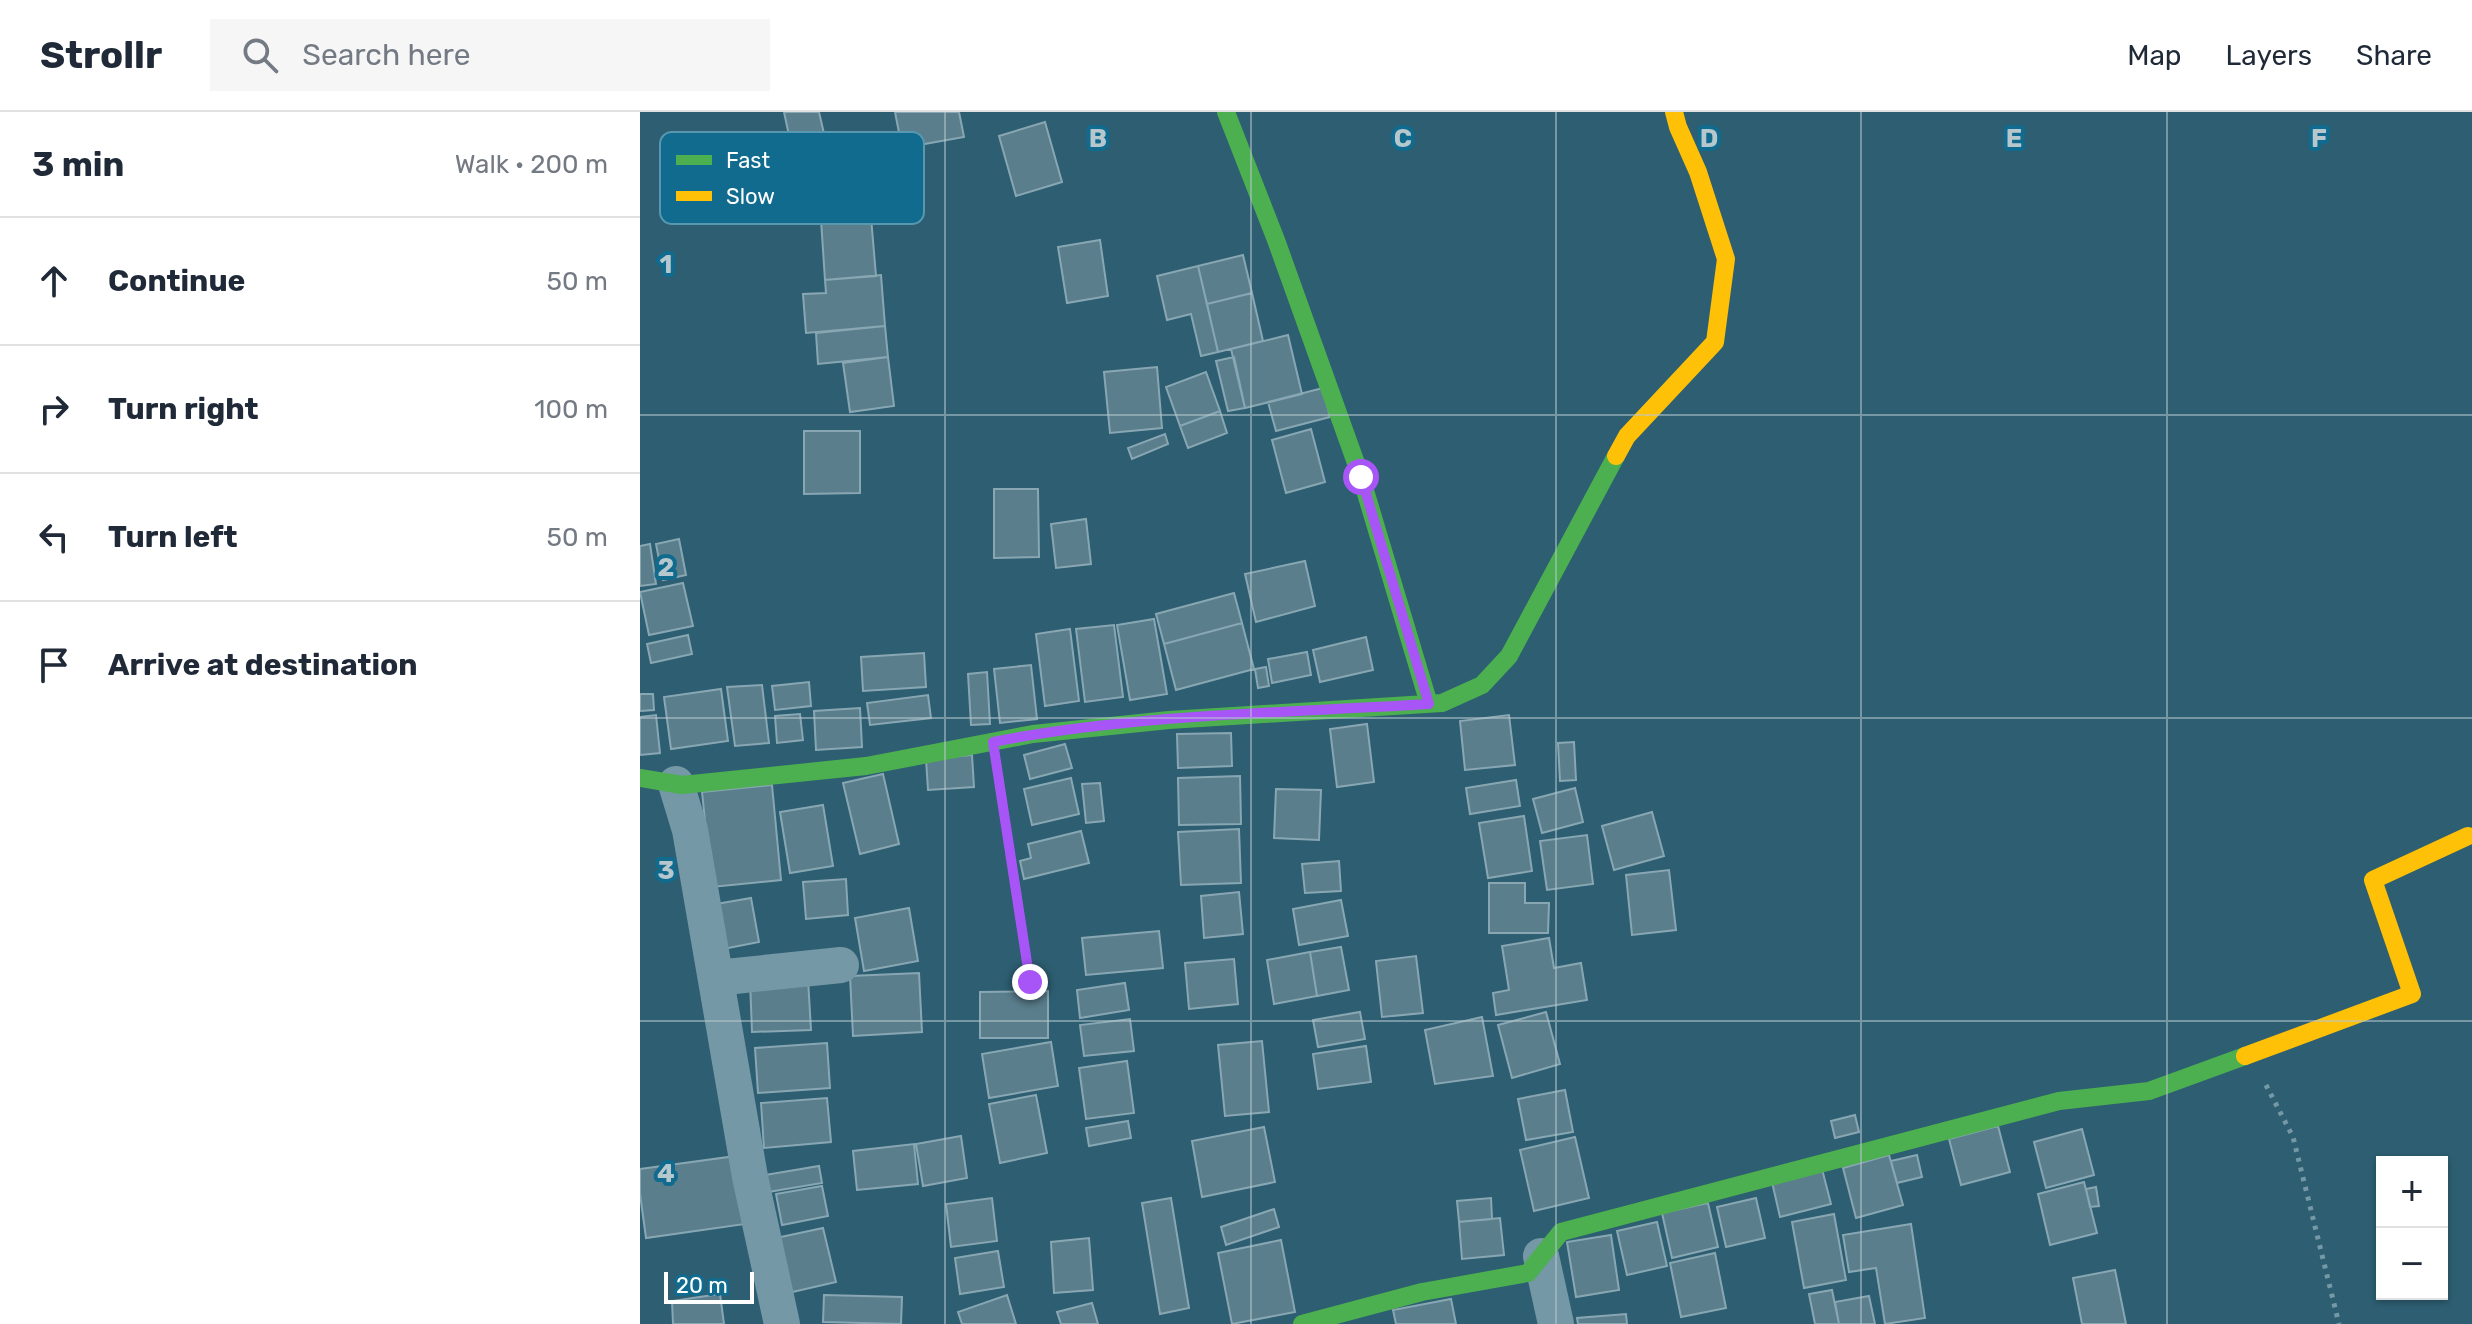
<!DOCTYPE html>
<meta charset="utf-8">
<style>
:root{--surface:#fff;--page:#f6f6f7;--text:#1f2937;--muted:#747a83;--line:#e0e1e3}
body{margin:0;font-family:Rubik,sans-serif;background:var(--page);color:var(--text)}
.controls{position:absolute;right:24px;bottom:24px;display:grid;overflow:hidden;border-radius:0px;box-shadow:0 2px 6px #0004}
.controls button{width:72px;height:72px;display:grid;place-items:center;padding:0;border:0;border-bottom:2px solid var(--line);background:var(--surface);color:var(--text);font:40px sans-serif}
.scale{position:absolute;left:24px;bottom:20px;width:90px;box-sizing:border-box;padding-left:8px;border:4px solid #fff;border-top:0;font-size:22px;line-height:28px;white-space:nowrap;color:#fff;-webkit-text-stroke:6px #106b8e;paint-order:stroke}
.stop{position:absolute;width:24px;height:24px;margin:-18px;border:6px solid #a855f7;border-radius:50%;background:#fff}
.stop.end{background:#a855f7;border-color:#fff;box-shadow:0 2px 8px #0008}
.list{margin:0;padding:0;list-style:none}
h2{display:flex;justify-content:space-between;align-items:center;height:104px;margin:0;padding:0 32px;font-size:34px}
h2 small{font-size:26px;font-weight:400;color:var(--muted)}
.list li{display:grid;grid-template-columns:52px 1fr auto;gap:24px;align-items:center;box-sizing:border-box;height:128px;padding:0 32px;border-top:2px solid var(--line)}
.list b{display:block;font-size:30px;white-space:nowrap}
.list em{font-size:26px;font-style:normal;color:var(--muted)}
.icon{flex:none;width:44px;height:44px;fill:none;stroke:currentColor;stroke-width:2;stroke-linecap:round;stroke-linejoin:round}
.map{position:relative;flex:none;width:1832px;height:1212px;overflow:hidden}
header{display:flex;align-items:center;gap:48px;box-sizing:border-box;height:112px;padding:0 40px;background:var(--surface);border-bottom:2px solid var(--line)}
header strong{font-size:38px}
nav{display:flex;gap:44px;margin-inline-start:auto;font-size:28px}
.search{width:560px;height:72px;background:var(--page);display:flex;align-items:center;gap:20px;box-sizing:border-box;padding:0 28px;border-radius:0px;color:var(--muted);font-size:30px}
main{display:flex}
aside{flex:1;background:var(--surface)}
.map>svg:first-child{display:block}
.building{fill:#5a7e8c;stroke:#88a7b3;stroke-width:2}
.lines{fill:none;stroke-linecap:round;stroke-linejoin:round}
.path{stroke:#7498a5;stroke-width:5;stroke-dasharray:4 6;stroke-linecap:butt}
.street{stroke:#7498a5;stroke-width:36}
.fast{stroke:#4caf50;stroke-width:18}
.slow{stroke:#ffc107;stroke-width:18}
.route{stroke:#a855f7;stroke-width:10}
.grid{fill:none;stroke:#b6c7cd;stroke-width:2;stroke-opacity:0.55}
.key{fill:#106b8e;stroke:#5897b0;stroke-width:2}
.key-label{font-size:22px;fill:#fff}
.grid-label{font-size:26px;text-anchor:middle;font-weight:bold;fill:#b6c7cd;stroke:#106b8e;stroke-width:8;stroke-linejoin:round;paint-order:stroke}
</style>
<header>
<strong>Strollr</strong>
<div class="search"><svg class="icon" aria-label="search" viewBox="0 0 24 24"><circle cx="10" cy="10" r="6"/><path d="M15 15l6 6"/></svg>Search here</div>
<nav><a>Map</a><a>Layers</a><a>Share</a></nav>
</header>
<main>
<aside>
<h2>3 min<small>Walk · 200 m</small></h2>
<ul class="list">
<li><svg class="icon" aria-label="ahead" viewBox="0 0 24 24"><path d="M12 20V5M6 11l6-6 6 6"/></svg><div><b>Continue</b></div><em>50 m</em></li>
<li><svg class="icon" aria-label="right" viewBox="0 0 24 24"><path d="M7 20v-9h11M14 6l5 5-5 5"/></svg><div><b>Turn right</b></div><em>100 m</em></li>
<li><svg class="icon" aria-label="left" viewBox="0 0 24 24"><path d="M17 20v-9H6M10 6l-5 5 5 5"/></svg><div><b>Turn left</b></div><em>50 m</em></li>
<li><svg class="icon" aria-label="arrive" viewBox="0 0 24 24"><path d="M6 21V4h12l-3 4 3 4H6"/></svg><div><b>Arrive at destination</b></div></li>
</ul>
</aside>
<div class="map">
<svg width="1832" height="1212" viewBox="0 0 1832 1212">
<rect width="100%" height="100%" fill="#2d5e71"/>
<path class="building" d="M144 0H179L188 39 154 47Z
M255 0H319L324 25 262 36Z
M405 10 422 70 376 84 359 24Z
M231 105 236 164 185 168 181 108Z
M460 128 468 184 427 191 418 135Z
M603 143 612 181 567 192 558 154Z
M558 154 578 240 561 244 551 202 527 208 517 164Z
M241 163 245 214 166 221 163 182 186 181 185 168Z
M612 181 623 229 578 240 567 192Z
M245 214 248 245 178 252 176 221Z
M648 223 662 282 605 296 591 237Z
M248 245 254 294 210 300 203 251Z
M594 245 605 296 588 299 576 249Z
M517 255 522 316 470 321 464 260Z
M566 260 580 299 540 314 526 275Z
M683 276 690 305 636 319 628 290Z
M580 299 587 321 548 336 540 314Z
M671 317 685 370 646 381 632 328Z
M164 319H220V381L164 382Z
M525 322 528 332 492 347 488 336Z
M354 377H398L399 445 354 446Z
M446 407 451 452 416 456 411 412Z
M39 427 46 463 23 468 16 432Z
M10 432 16 472 0 474V434Z
M665 449 675 494 616 510 605 462Z
M43 471 53 514 9 523 0 480Z
M594 481 602 511 524 532 516 502Z
M514 507 527 582 490 588 477 513Z
M602 511 614 557 536 578 524 532Z
M474 513 483 585 445 590 436 517Z
M430 517 439 589 405 594 396 522Z
M48 523 52 542 11 551 7 532Z
M726 525 733 558 680 570 673 538Z
M667 540 671 563 632 571 628 547Z
M284 541 286 575 223 579 221 545Z
M391 553 397 607 360 611 354 557Z
M626 555 629 574 618 576 615 557Z
M347 560 350 612 331 613 328 562Z
M169 570 171 594 135 598 132 574Z
M122 573 129 631 95 634 87 575Z
M81 577 88 629 31 637 24 585Z
M0 582H13L14 598 0 599Z
M288 583 291 606 230 613 227 591Z
M220 596 222 635 176 638 174 599Z
M160 602 163 628 137 631 135 604Z
M16 603 20 641 0 643V605Z
M869 603 875 653 825 658 820 609Z
M727 612 734 670 697 675 690 617Z
M591 621 592 654 538 656 537 622Z
M934 630 936 668 920 669 918 631Z
M425 632 432 656 390 667 384 643Z
M332 643 334 675 288 678 286 647Z
M243 662 259 732 220 742 203 671Z
M600 664 601 712 539 713 538 666Z
M431 666 439 702 392 713 384 677Z
M876 668 880 694 830 702 826 676Z
M460 671 464 709 446 711 442 672Z
M132 673 141 768 72 775 62 680Z
M935 676 943 710 902 721 893 687Z
M636 677 681 678 679 728 634 726Z
M183 693 193 754 150 761 140 700Z
M1012 700 1024 744 974 758 962 714Z
M884 704 892 759 848 766 839 711Z
M599 717 601 771 541 773 538 720Z
M441 719 449 751 384 767 380 749 391 746 388 732Z
M947 723 953 772 907 778 900 729Z
M699 749 701 779 665 781 662 752Z
M1029 758 1036 818 992 823 986 763Z
M206 767 208 803 166 807 163 770Z
M849 771H885V791H909L908 821H849Z
M599 780 603 822 564 826 561 784Z
M111 786 119 830 83 837 76 792Z
M701 788 708 824 659 833 653 797Z
M269 796 278 849 224 859 215 806Z
M519 819 523 856 446 863 442 826Z
M909 826 914 856 941 851 947 888 856 903 853 881 869 878 862 834Z
M701 835 709 878 677 884 670 840Z
M670 840 677 884 634 892 627 848Z
M776 844 783 901 742 905 736 849Z
M594 847 598 892 549 897 545 851Z
M279 861 282 920 213 924 210 864Z
M168 867 171 918 112 920 110 869Z
M485 871 489 898 440 906 437 878Z
M408 879V926H340V880Z
M720 900 725 927 678 935 673 908Z
M906 900 920 952 872 966 858 913Z
M842 905 853 964 795 972 785 918Z
M490 907 494 939 444 944 440 913Z
M622 929 629 1000 585 1004 578 933Z
M411 930 418 974 349 986 342 942Z
M187 931 190 976 118 981 115 936Z
M726 934 731 970 678 977 673 942Z
M487 949 494 1001 446 1007 439 956Z
M925 978 933 1020 886 1028 878 987Z
M396 983 407 1041 360 1051 349 992Z
M187 986 191 1030 124 1036 121 991Z
M1215 1003 1219 1020 1195 1026 1191 1009Z
M488 1009 491 1026 449 1034 446 1016Z
M1358 1014 1370 1060 1321 1073 1309 1027Z
M624 1015 635 1070 562 1085 552 1029Z
M1442 1017 1454 1063 1406 1076 1394 1030Z
M321 1024 327 1066 283 1074 276 1032Z
M935 1025 949 1086 894 1099 880 1038Z
M274 1032 278 1072 217 1078 213 1039Z
M1249 1043 1263 1093 1216 1106 1203 1056Z
M1277 1043 1282 1065 1257 1071 1251 1049Z
M96 1044 105 1112 6 1126 0 1082V1057Z
M179 1054 182 1071 128 1080 125 1063Z
M1182 1057 1191 1092 1140 1105 1132 1070Z
M1444 1070 1457 1121 1410 1133 1398 1082Z
M182 1074 188 1104 142 1113 136 1082Z
M1456 1075 1459 1094 1450 1095 1446 1077Z
M352 1086 357 1129 311 1135 306 1092Z
M531 1086 549 1196 520 1202 502 1091Z
M851 1086 852 1107 819 1110 817 1089Z
M1116 1086 1125 1126 1086 1135 1077 1095Z
M1068 1091 1078 1135 1032 1146 1022 1101Z
M634 1097 639 1115 586 1133 581 1115Z
M1194 1102 1206 1168 1164 1176 1152 1110Z
M860 1106 864 1143 822 1147 819 1110Z
M1017 1110 1027 1154 987 1163 977 1119Z
M1271 1112 1285 1206 1245 1212 1236 1156 1209 1160 1203 1123Z
M183 1116 196 1170 148 1181 136 1126Z
M971 1123 979 1178 936 1185 927 1130Z
M449 1126 453 1178 414 1181 411 1130Z
M641 1128 655 1200 592 1212 578 1141Z
M358 1139 364 1175 320 1182 315 1146Z
M1075 1141 1086 1196 1041 1205 1030 1151Z
M1475 1158 1486 1212H1442L1433 1166Z
M1192 1178 1199 1212H1175L1169 1182Z
M80 1182 84 1212H33L32 1189Z
M184 1183 262 1185 261 1212 183 1210Z
M367 1183 376 1212H322L318 1200Z
M1229 1184 1235 1212H1199L1195 1190Z
M811 1187 816 1212H756L753 1198Z
M452 1191 458 1212H421L417 1200Z
M986 1202 987 1212H938L937 1206Z"/>
<g class="lines">
<path class="path" d="M358 663 390 870
M1626 973 1653 1025 1699 1212"/>
<path class="street" d="M36 672 50 718 110 1065 142 1212
M76 866 201 853
M901 1144 916 1212"/>
<path class="fast" d="M586 0 636 128 721 365 789 592
M0 666 42 673 226 654 393 622 529 608 802 591 842 573 869 544 976 344
M662 1212 782 1180 888 1161 921 1120 1419 989 1509 979 1605 944"/>
<path class="slow" d="M976 344 987 324 1075 230 1086 147 1058 60 1038 15 1034 0
M1605 944 1772 882 1733 768 1828 724"/>
</g>
<g class="lines">
<path class="route" d="M390 870 353 630C494 602 645 601 789 592L721 365"/>
</g>
<path class="grid" d="M305 0V1212M611 0V1212M916 0V1212M1221 0V1212M1527 0V1212M0 303H1832M0 606H1832M0 909H1832"/>
<rect x="20" y="20" width="264" height="92" rx="12" class="key"/>
<rect x="36" y="43" width="36" height="10" fill="#4caf50"/>
<rect x="36" y="79" width="36" height="10" fill="#ffc107"/>
<g class="key-label">
<text x="86" y="56">Fast</text>
<text x="86" y="92">Slow</text>
</g>
<g class="grid-label">
<text x="458" y="35">B</text>
<text x="763" y="35">C</text>
<text x="1069" y="35">D</text>
<text x="1374" y="35">E</text>
<text x="1679" y="35">F</text>
<text x="26" y="161">1</text>
<text x="26" y="464">2</text>
<text x="26" y="767">3</text>
<text x="26" y="1070">4</text>
</g>
</svg>
<div class="controls">
<button>+</button>
<button>−</button>
</div>
<div class="scale">20 m</div>
<div class="stop" style="left:721px;top:365px"></div>
<div class="stop end" style="left:390px;top:870px"></div>
</div>
</main>
